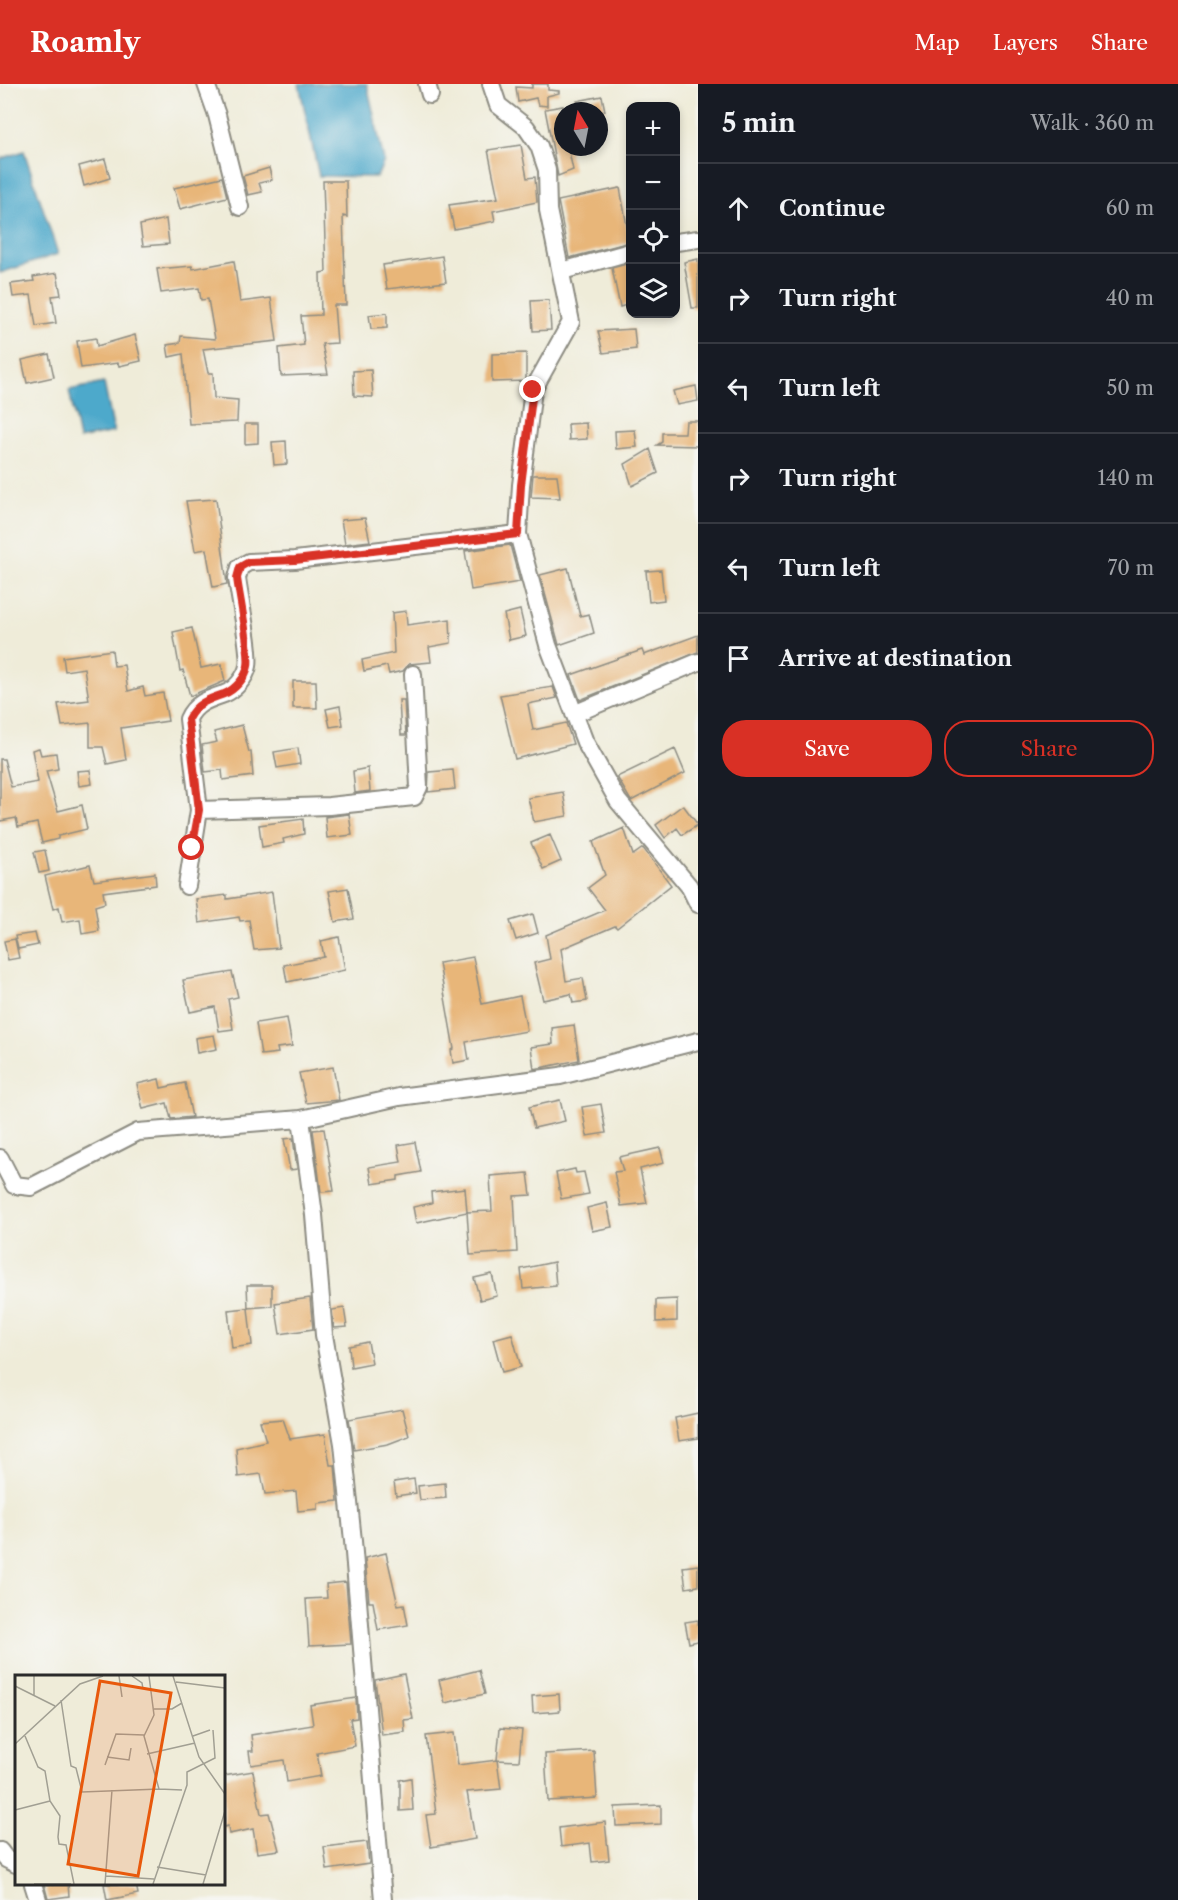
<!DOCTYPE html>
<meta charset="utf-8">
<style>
:root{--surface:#171b24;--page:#242831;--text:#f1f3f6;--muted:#9ea1a6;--line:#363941;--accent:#d93025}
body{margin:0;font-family:"Libre Caslon Text",serif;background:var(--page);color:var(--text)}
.controls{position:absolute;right:18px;top:18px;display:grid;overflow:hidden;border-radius:12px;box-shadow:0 3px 9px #0003}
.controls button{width:54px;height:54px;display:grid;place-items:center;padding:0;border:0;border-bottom:2px solid var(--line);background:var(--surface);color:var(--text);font:30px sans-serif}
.compass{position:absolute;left:554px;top:18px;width:54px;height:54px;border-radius:50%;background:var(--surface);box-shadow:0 3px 9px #0003;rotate:350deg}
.stop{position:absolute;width:18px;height:18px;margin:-14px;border:4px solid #d93025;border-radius:50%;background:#fff}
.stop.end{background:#d93025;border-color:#fff;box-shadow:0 2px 6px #0008}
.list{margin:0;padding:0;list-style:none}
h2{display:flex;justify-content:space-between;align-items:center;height:78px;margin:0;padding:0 24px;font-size:26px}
h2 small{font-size:20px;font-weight:400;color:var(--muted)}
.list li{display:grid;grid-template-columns:39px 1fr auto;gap:18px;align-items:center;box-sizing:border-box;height:90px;padding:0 24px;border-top:2px solid var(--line)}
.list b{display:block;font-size:22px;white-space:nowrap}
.list em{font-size:20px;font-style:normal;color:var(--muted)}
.actions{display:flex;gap:12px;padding:18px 24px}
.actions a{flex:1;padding:14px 0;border:2px solid var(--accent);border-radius:24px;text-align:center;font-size:21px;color:var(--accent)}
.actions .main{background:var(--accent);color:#fff}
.icon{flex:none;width:33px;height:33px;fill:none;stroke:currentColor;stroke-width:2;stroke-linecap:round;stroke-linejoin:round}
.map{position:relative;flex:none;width:698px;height:1816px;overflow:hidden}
header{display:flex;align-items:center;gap:36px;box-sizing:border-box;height:84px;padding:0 30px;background:var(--accent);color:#fff}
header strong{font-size:28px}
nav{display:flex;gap:33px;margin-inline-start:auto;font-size:21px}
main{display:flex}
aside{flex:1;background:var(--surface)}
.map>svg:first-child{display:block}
.water{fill:#4da9cb;stroke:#3c6a7b;stroke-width:1.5}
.building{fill:#e8b679}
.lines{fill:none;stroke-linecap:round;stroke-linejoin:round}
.minor-casing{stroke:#8d8c82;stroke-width:20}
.minor{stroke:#fff;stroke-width:16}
.route{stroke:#d93025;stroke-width:8}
.inset-road{fill:none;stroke:#a19f93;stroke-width:1.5}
.view{fill:#e8590c;fill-opacity:0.15;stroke:#e8590c;stroke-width:3}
.inset-edge{fill:none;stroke:#2b2b2b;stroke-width:3}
</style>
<header>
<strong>Roamly</strong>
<nav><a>Map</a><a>Layers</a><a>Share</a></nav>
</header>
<main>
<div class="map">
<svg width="698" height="1816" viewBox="0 0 698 1816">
<rect width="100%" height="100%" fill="#f6f6f2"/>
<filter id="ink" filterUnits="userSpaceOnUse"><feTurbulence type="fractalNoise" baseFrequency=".0167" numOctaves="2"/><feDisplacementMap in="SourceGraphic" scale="12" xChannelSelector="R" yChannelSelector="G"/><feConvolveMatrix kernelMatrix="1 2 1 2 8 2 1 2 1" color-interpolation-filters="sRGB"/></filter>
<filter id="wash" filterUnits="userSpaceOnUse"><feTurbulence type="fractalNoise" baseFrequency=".008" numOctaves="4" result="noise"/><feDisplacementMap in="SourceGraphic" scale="24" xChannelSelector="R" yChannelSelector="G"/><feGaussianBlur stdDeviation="1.35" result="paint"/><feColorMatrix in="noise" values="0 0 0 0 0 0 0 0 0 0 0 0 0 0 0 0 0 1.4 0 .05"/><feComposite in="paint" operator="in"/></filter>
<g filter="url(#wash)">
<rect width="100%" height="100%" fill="#efecd9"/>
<path class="water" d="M299 0H367L384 77 377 93 319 92Z
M24 67 58 170 0 189V75Z
M104 299 114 348 79 355 69 306Z"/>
<g id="blocks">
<path class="building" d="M532 0H548V6L559 7V9L547 12V22L538 21 536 14 518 18 516 3 532 4Z
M602 12 605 27H579L577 17Z
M563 22V63H568L573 86 558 92 545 25Z
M521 61 527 94 535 93 537 118 493 127 495 137 454 145 449 121 498 114 488 66Z
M105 75 110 94 84 102 79 82Z
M269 84 272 96 259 99 262 108 248 111 243 92Z
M222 93 227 113 180 125 174 104Z
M323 97H346L347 133 343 132 346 221H334L337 259 322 260 328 290 281 292 279 264 304 261 301 232 321 231 320 189 326 188Z
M620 104 630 158 569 174 558 117Z
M166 135 169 160 143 162 140 141Z
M442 172 446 198 387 205 383 181Z
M698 175V224H692L684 178Z
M234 177 240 218 271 214 277 257 203 265 208 289H213L214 314 238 316 237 338 189 340 183 270 169 273 167 261 180 259 181 252 215 255 208 215 201 216 199 204 161 209 157 185 192 182 193 185Z
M630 179V220L620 223 612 184Z
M57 189 61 211 52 212 56 239 36 242 31 211 13 213 11 200 34 197 33 193Z
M549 216 551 246 533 247 531 217Z
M387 229V244L371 245 369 231Z
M634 245 636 265 603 269 598 247Z
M135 251 141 277 119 282 118 279 81 284 77 257 96 254 97 262Z
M526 269V297L492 298V270Z
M49 270 54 293 27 299 22 276Z
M371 286 373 313 354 312 353 287Z
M696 302 698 317 677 321 673 307Z
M686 337H698V362L657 361 662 358V349H685Z
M586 339 587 355 569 356 568 340Z
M245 340H258V359L245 360Z
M635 346 637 363 616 365 615 347Z
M286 357 287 380 274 381 272 358Z
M650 365 658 389 632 402 625 380Z
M533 391H557L560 414 531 413Z
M216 415 227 500 213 503 206 465 195 467 186 417Z
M365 434 370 457 345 460 341 436Z
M510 461 520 498 471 506 465 467Z
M568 484 580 532 589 530 594 549 559 561 540 491Z
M661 486 664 516 649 518 646 487Z
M520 526 526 552 509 556 504 530Z
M406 527 407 541 450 535 451 559 429 563 431 578 409 580 403 587 389 590 387 582 364 587 362 576 394 569 392 529Z
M192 544 201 584 221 580 225 597 190 612 183 586 180 587 173 548Z
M698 551V568L580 616 571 591 642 566 644 571Z
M112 566 114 582 124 581 128 607 143 603 145 612 163 609 168 637 121 644 126 676 107 680 103 663H90V639L62 642 58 620 89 616 84 584 65 587 63 573Z
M293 597H316L317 624H293Z
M553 603 557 614 528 620 533 646 566 639 573 660 515 675 500 611Z
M399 616H404L406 651H401Z
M340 622 343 641 330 643 326 625Z
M242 641 249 668H251L253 692 223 696 222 686 205 688 202 661 217 658 214 648Z
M39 664 41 671 56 669 58 685 46 687 58 727 82 721 87 745 58 752V755L42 759 37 739 18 743 16 734 0 737V675H4L11 703 38 698 32 666Z
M298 664 300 680 277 684 274 668Z
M675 665 685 689 631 717 617 693Z
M368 684 370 707 355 709 353 687Z
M90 686 92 700 79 702 77 687Z
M453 686 455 705 428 708 429 688Z
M563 708 567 732 534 738 528 714Z
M683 721 698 741 682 751 677 744 665 754 656 741Z
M349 730 352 751 327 754 325 733Z
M303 735 304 750 283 755 284 759 262 763 259 741Z
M624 744 633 771 643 764 671 801 617 844 615 842 561 865 566 897 583 894 587 917 573 919 571 910 543 916 534 879 550 875 546 851 605 826 588 804 605 791 593 758Z
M550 751 561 777 543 785 531 759Z
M45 766 49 787 39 789 34 768Z
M90 781 94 797 155 789 156 801 103 808 105 819 95 822 99 847 82 850 80 835 62 838 59 823 53 825 45 792Z
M348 804 354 835 335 838 329 807Z
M272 808 279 864 254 866 249 836 240 837 239 833 199 839 196 815 227 811V815Z
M533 830 538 849 516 856 510 837Z
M35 849 38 861 18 865 15 852Z
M339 853 345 886 287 898 284 881 324 873 321 857Z
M15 855 19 874 8 876 4 857Z
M473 873 482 920 520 912 527 947 466 958 469 976 453 979 451 966 454 965 439 879Z
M232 888 238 913 228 915 233 945 219 947 215 923 190 928 183 896Z
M287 934 292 962 277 964 278 969 261 971 256 939Z
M574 941 579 976 534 985 531 963 553 960 552 944Z
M214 951 217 965 197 969 195 954Z
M333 983 339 1016 306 1019 299 989Z
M159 995 161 1004 185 999 192 1033 171 1035 167 1019 143 1025 137 1000Z
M560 1016 565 1037 534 1044 529 1023Z
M601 1020 606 1049 587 1052 582 1023Z
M324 1045 334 1107 321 1108 313 1046Z
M293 1054 297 1085 290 1086 284 1055Z
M415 1058 421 1088 398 1092V1096L372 1100 369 1083 401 1078 398 1061Z
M660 1064 664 1079 640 1085 647 1119 621 1122 614 1088 623 1087 619 1073Z
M575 1085 576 1089 584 1088 589 1110 561 1115 556 1089Z
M528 1089 531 1111 514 1112 517 1168 470 1171 467 1128 492 1127 490 1092Z
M465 1104 467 1128 416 1139 413 1123 432 1119 431 1108Z
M607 1119 612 1143 592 1147 587 1124Z
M554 1178 556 1202 523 1205 521 1185Z
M492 1190 497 1212 480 1216 474 1194Z
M247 1201H272V1222L248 1224Z
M310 1214 313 1245 280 1250 275 1219Z
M677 1215V1237L656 1238V1216Z
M248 1224 252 1261 232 1264 228 1226Z
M344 1224 347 1243 334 1244 332 1226Z
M512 1250 521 1283 502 1288 493 1255Z
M368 1258 372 1279 351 1283 349 1262Z
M402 1325 409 1352 388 1360 354 1366 349 1335Z
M698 1329V1354L679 1357 675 1334Z
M283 1335 290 1355 325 1350 330 1381H335L338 1417 318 1419V1425L298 1427 296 1407 265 1410 261 1390 238 1393 236 1364 266 1357 260 1337Z
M414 1395 416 1409 396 1412 394 1398Z
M445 1399 446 1414 420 1416 418 1402Z
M386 1469 398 1521 404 1520 408 1541 378 1546 373 1518H369L365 1474Z
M698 1481V1502L686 1504 683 1483Z
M346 1498 351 1560 309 1562 306 1515 327 1514 326 1500Z
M698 1536V1557L689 1559 685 1538Z
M479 1586 485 1610 445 1619 439 1596Z
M404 1590 413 1635 404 1636 405 1648 382 1651 375 1596Z
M559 1610 560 1627 533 1629 532 1612Z
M356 1614 357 1634 350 1635 355 1662 317 1669 321 1692 287 1698 284 1676 251 1681 249 1667H253L251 1651 313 1641 310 1621Z
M500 1644 522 1646 519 1677 497 1676Z
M454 1649 458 1681 497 1676 501 1705 467 1708 475 1755 431 1763 426 1731 436 1730 426 1652Z
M594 1667 597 1714 548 1717 545 1670Z
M253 1687 261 1730 269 1729 279 1766 257 1769 253 1745 229 1750 228 1742 224 1743V1692Z
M411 1694 413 1726 400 1727V1696Z
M661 1721V1740L616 1742 615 1723Z
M605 1738 609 1776 592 1778 590 1759 561 1763 559 1744Z
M367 1758 369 1780 327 1786 324 1763Z
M44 1800H68L69 1812 48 1815Z
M104 1800H136L138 1810 107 1816Z"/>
</g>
</g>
<g filter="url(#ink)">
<use href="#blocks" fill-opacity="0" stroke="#8d8c82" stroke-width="1.5"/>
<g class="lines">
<g class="minor-casing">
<path id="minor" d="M206 0 217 31 240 123
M427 0 430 11
M491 0 498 21 526 43 539 62 547 86 548 126 571 238 533 306 521 401 518 450 548 561 585 658 618 717 689 802 698 820
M676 158 698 155
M562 187 630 168
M574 630 698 578
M199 726 329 722 414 713 419 703 413 590
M187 802 199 726 188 635C195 619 209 615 224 610 235 606 246 593 248 582 251 569 239 511 237 494L240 483 249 478 295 476 518 450
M301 1035 314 1131 324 1251 343 1360 353 1457 383 1816
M0 1074 14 1101 31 1103 138 1048 301 1035 399 1013 560 992 698 957
M0 1767 6 1775 16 1780
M33 1800 38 1816"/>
</g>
<use href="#minor" class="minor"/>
</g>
</g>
<g class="lines" filter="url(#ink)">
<path class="route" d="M192 764 199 726 188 635C196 619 209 615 224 610 235 606 246 593 248 582 251 569 239 511 237 494L240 483 249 478 295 476 518 450 521 401 533 306"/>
</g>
<g transform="translate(15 1591)">
<rect width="210" height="210" fill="#efecd9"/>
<path class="inset-road" d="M104 1 107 22M117 1 127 8 128 14M158 1 184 82 210 119M161 7 210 13M0 11 40 31M19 20V1M46 25 56 91 61 93 67 117 144 114 129 61 139 40 134 1M139 34H157L167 28M10 61 23 92 30 96 35 126 45 141 43 162 44 169 51 170 59 209M178 61 195 55M0 69 65 9 88 1M132 79 180 68M92 82 114 85 116 73M90 90 101 59 129 60M144 114 167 115M0 135 35 126M142 192 191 200M91 201 139 204M19 209H56M90 209 97 115M138 209 172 110V97L200 83 198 55M188 209 210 136"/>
<path class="view" d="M85 6 156 18 123 201 53 189Z"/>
<rect width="210" height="210" class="inset-edge"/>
</g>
</svg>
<div class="controls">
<button>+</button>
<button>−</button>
<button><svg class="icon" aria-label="locate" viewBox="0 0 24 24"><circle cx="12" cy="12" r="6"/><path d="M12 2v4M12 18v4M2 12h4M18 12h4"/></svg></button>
<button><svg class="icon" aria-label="layers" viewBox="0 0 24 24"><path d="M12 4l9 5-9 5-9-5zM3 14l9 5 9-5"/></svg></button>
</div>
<svg class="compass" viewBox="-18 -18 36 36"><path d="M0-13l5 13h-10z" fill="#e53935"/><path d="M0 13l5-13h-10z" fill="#9ea1a6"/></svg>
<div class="stop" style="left:192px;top:764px"></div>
<div class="stop end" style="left:533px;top:306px"></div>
</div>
<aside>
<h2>5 min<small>Walk · 360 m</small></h2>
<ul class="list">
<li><svg class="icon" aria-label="ahead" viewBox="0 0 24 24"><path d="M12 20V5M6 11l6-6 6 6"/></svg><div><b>Continue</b></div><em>60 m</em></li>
<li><svg class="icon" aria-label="right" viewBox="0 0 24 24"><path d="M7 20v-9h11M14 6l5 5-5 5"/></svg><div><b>Turn right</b></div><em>40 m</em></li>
<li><svg class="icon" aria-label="left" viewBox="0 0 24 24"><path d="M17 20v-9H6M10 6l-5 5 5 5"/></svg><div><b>Turn left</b></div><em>50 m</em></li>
<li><svg class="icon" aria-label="right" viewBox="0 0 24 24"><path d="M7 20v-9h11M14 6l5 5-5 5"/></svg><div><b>Turn right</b></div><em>140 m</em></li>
<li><svg class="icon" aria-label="left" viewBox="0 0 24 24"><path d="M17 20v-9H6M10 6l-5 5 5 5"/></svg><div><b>Turn left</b></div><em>70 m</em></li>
<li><svg class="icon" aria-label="arrive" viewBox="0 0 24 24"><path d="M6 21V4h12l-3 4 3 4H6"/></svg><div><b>Arrive at destination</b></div></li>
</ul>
<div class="actions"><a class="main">Save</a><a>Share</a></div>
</aside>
</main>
